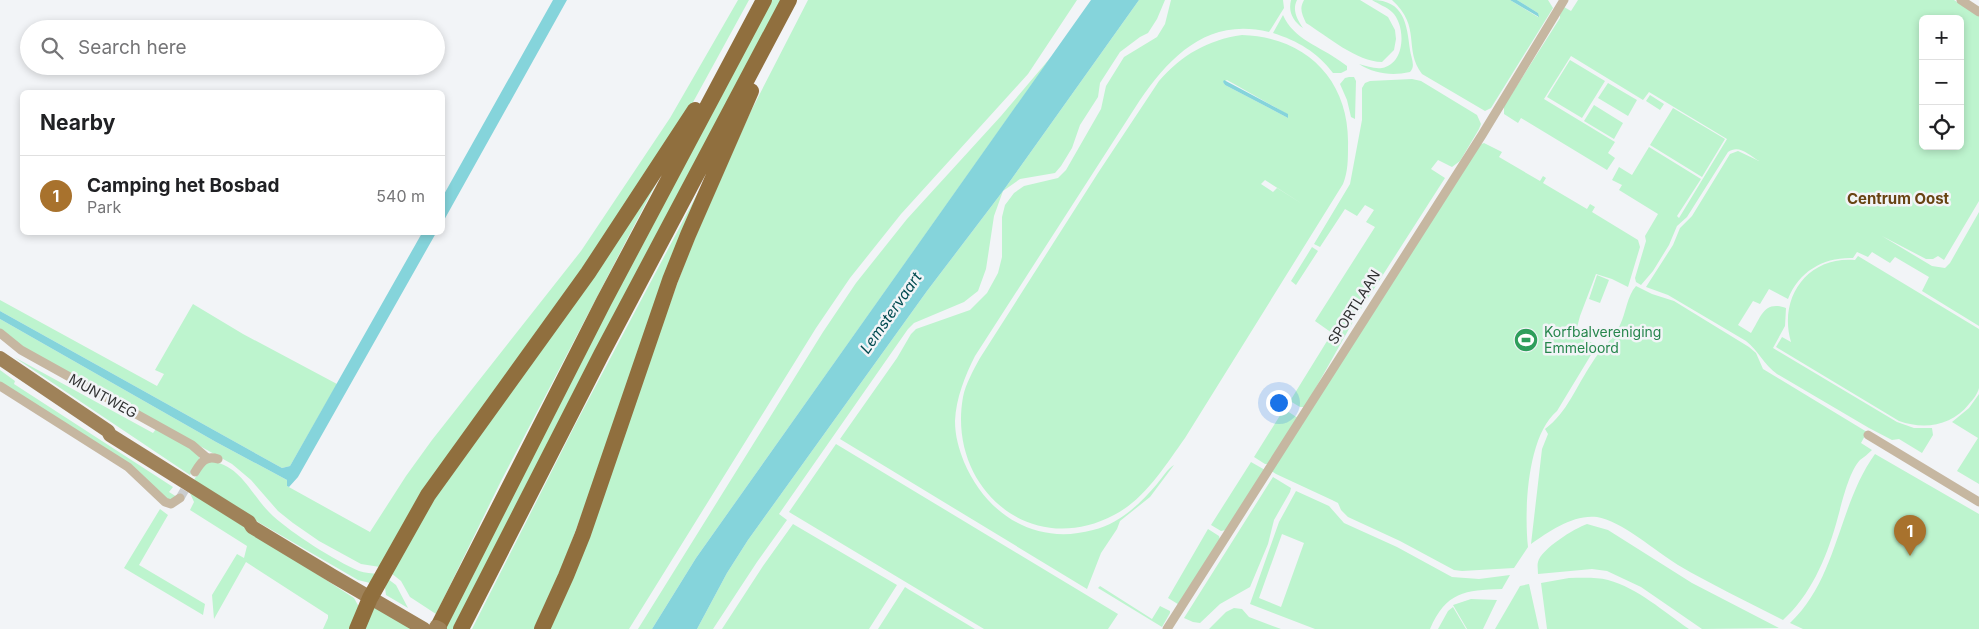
<!DOCTYPE html>
<meta charset="utf-8">
<style>
:root{--surface:#fff;--page:#f2f2f2;--text:#202124;--muted:#757577;--line:#e0e0e0;--accent:#a8722d}
body{margin:0;font-family:Inter,sans-serif;background:var(--page);color:var(--text)}
.controls{position:absolute;right:15px;top:15px;display:grid;overflow:hidden;border-radius:8px;box-shadow:0 2px 8px #0003}
.controls button{width:45px;height:45px;display:grid;place-items:center;padding:0;border:0;border-bottom:1px solid var(--line);background:var(--surface);color:var(--text);font:25px sans-serif}
.you{position:absolute;left:1278px;top:402px;width:18px;height:18px;margin:-12px;border:4px solid #fff;border-radius:50%;background:#1a73e8;box-shadow:0 0 0 8px #1a73e833}
.badge{display:grid;place-items:center;width:32px;height:32px;border-radius:50%;background:var(--accent);color:#fff;font-size:16px;font-weight:700}
.pin{position:absolute;translate:-50% -41px;filter:drop-shadow(0 1px 2px #0008)}
.pin::after{content:'';position:absolute;top:26px;width:18px;height:15px;background:inherit;clip-path:polygon(0 0,100% 0,50% 100%)}
.list{margin:0;padding:0;list-style:none}
h2{display:flex;justify-content:space-between;align-items:center;height:65px;margin:0;padding:0 20px;font-size:21px}
h2 small{font-size:16px;font-weight:400;color:var(--muted)}
.list li{display:grid;grid-template-columns:32px 1fr auto;gap:15px;align-items:center;box-sizing:border-box;height:80px;padding:0 20px;border-top:1px solid var(--line)}
.list b{display:block;font-size:19px;white-space:nowrap}
.list p{margin:0;font-size:16px;white-space:nowrap;color:var(--muted)}
.list em{font-size:16px;font-style:normal;color:var(--muted)}
.icon{flex:none;width:28px;height:28px;fill:none;stroke:currentColor;stroke-width:2;stroke-linecap:round;stroke-linejoin:round}
.map{position:relative;flex:none;width:1979px;height:629px;overflow:hidden}
.search{position:absolute;background:var(--surface);box-shadow:0 2px 8px #0003;left:20px;top:20px;width:425px;height:55px;display:flex;align-items:center;gap:12px;box-sizing:border-box;padding:0 18px;border-radius:28px;color:var(--muted);font-size:19px}
.panel{position:absolute;background:var(--surface);box-shadow:0 2px 8px #0003;left:20px;top:90px;width:425px;height:145px;border-radius:8px}
.map>svg:first-child{display:block}
.green{fill:#bdf4ce;fill-rule:evenodd}
.water{fill:#85d4db}
.lines{fill:none;stroke-linecap:round;stroke-linejoin:round}
.minor-tunnel{stroke:#cbcdd0;stroke-width:9;stroke-dasharray:9 4.5;stroke-linecap:butt}
.minor{stroke:#c6b7a1;stroke-width:9}
.primary{stroke:#9f8259;stroke-width:14}
.motorway{stroke:#906f3e;stroke-width:16}
.primary-bridge{stroke:#9f8259;stroke-width:14}
.labels{text-anchor:middle;stroke-width:5;stroke-linejoin:round;paint-order:stroke}
.street-label{font-size:14px;fill:#303132;stroke:#f2f4f7}
.leisure-label{font-size:14px;fill:#27864d;stroke:#f2f4f7;text-anchor:start}
.neighbourhood-label{font-size:15px;font-weight:bold;fill:#684413;stroke:#f2f4f7}
.water-label{font-size:15px;font-style:italic;fill:#004a50;stroke:#f2f4f7}
</style>
<div class="map">
<svg width="1979" height="629" viewBox="0 0 1979 629">
<rect width="100%" height="100%" fill="#f2f4f7"/>
<path class="green" d="M738 0H749L686 115 380 567 361 564 319 541 293 523 278 511 251 480 232 464 25 348 0 329V319L216 442 287 480V486L370 532 406 476 432 440 581 251 670 118Z
M771 0H782L454 629H443L598 325Z
M808 0H1077L1028 74 901 214 850 278 816 328 629 629H549L686 260 714 192 750 113Z
M1139 0H1165L1157 19 1148 33 1140 37 1120 52 1100 83 1098 97 1080 125 1072 148 1061 166 1055 173 1020 179 1003 191 994 216 986 269 978 291 964 302 914 323 908 329 779 514 787 520 757 562 713 629H697L727 573 748 540 927 291 1003 191Z
M1171 0H1283L1284 8 1269 32C1209 17 1171 55 1140 100L975 356C965 376 956 398 955 421 955 436 959 449 964 462 986 514 1035 546 1093 530 1119 524 1140 504 1157 484 1162 478 1168 468 1174 465L1150 497 1120 521 1117 529 1101 553 1087 589 840 439 897 358 911 334 916 329 970 310 987 293 998 273 1002 257V217L1005 205 1014 193 1024 186 1058 178 1066 170 1101 109 1106 86 1124 57 1157 37 1165 24Z
M1291 0H1297C1292 10 1297 19 1303 28 1293 21 1288 12 1291 0Z
M1304 0H1360L1388 17 1395 30 1396 39 1394 50 1382 62C1357 62 1327 36 1306 23 1302 14 1299 9 1304 0Z
M1372 0C1404 0 1407 24 1410 50 1411 58 1416 66 1410 72 1392 76 1375 74 1359 64 1367 66 1374 69 1382 68 1406 64 1406 25 1392 12 1387 7 1378 4 1372 0Z
M1392 0H1510L1538 17V13L1517 0H1548L1553 8 1491 108 1485 111 1422 74C1403 49 1422 27 1392 0Z
M1578 0H1954L1979 16V201L1944 260 1938 256 1933 259H1926L1882 236 1932 266 1945 268 1950 263 1979 212V326L1922 291 1929 277 1895 257 1890 263 1872 252 1868 257 1857 252 1853 258C1824 257 1799 271 1788 299L1769 289 1760 304 1753 301 1738 325 1751 333C1761 317 1764 300 1786 308L1785 326 1773 348 1897 422 1914 428H1932L1933 435 1922 453 1899 439 1892 440 1869 428 1777 374C1764 365 1758 350 1746 341L1668 295 1646 287 1673 245 1680 228 1692 216 1730 154 1738 151 1759 161C1749 155 1739 144 1728 152L1687 217 1677 226 1669 245 1653 271 1641 285 1636 282 1635 278 1646 241 1645 236 1658 214 1619 190 1622 185 1612 180 1619 167 1632 175 1649 147 1701 179 1677 216 1679 218 1727 139 1649 92 1643 100 1571 56 1544 99 1615 142 1608 153 1615 158 1607 170 1521 118 1518 123 1504 114V106L1560 18V15L1564 7 1571 11ZM1923 19H1960V146H1923Z
M1283 15C1293 39 1321 47 1340 61L1347 66V70L1341 73H1333C1317 52 1298 41 1273 33Z
M1242 35C1306 37 1350 80 1348 146 1348 159 1348 172 1343 184L1185 438C1165 466 1145 499 1114 515 1029 560 947 486 963 397 966 383 973 371 980 358L1098 173 1159 81C1182 55 1207 40 1242 35ZM1227 80 1287 114 1288 118 1225 85 1223 82ZM1265 180 1304 205 1277 188 1273 192 1261 184Z
M1051 57 696 558 652 629H638L823 332 856 283 907 219 1001 116Z
M1570 60 1605 81 1582 118 1547 97Z
M1349 77H1354L1356 81 1355 119 1351 117 1347 100 1340 84 1345 78Z
M1412 79 1421 81 1477 115 1481 124 1479 129 1460 161 1452 167 1438 160 1431 169 1445 178 1354 320 1305 407H1300L1290 401 1332 333 1315 321 1375 227 1366 222 1374 210 1365 205 1357 216 1345 209 1320 247 1314 244 1350 184 1362 120V88L1365 83 1370 81Z
M1608 83 1637 100 1628 116 1598 98Z
M1650 95 1664 104 1660 110 1646 101Z
M1594 105 1623 123 1614 139 1584 121Z
M1673 108 1725 139 1702 177 1650 145Z
M729 134 641 355 539 629H472L575 425Z
M1484 143 1502 152 1499 157 1540 181 1543 176 1546 178 1543 183 1587 209 1590 204 1595 207 1592 212 1638 240 1640 247 1628 287 1612 279 1596 274 1580 316 1575 335 1597 345 1557 411C1527 436 1524 511 1528 547L1514 568 1462 571 1454 570 1400 541 1348 517 1341 510 1338 503 1332 500 1276 474 1270 470 1477 146Z
M671 155 501 481 436 614 410 597 401 581 391 573 415 526Z
M1312 247 1318 251 1296 285 1291 281Z
M1858 256 1979 329C1979 348 1979 369 1979 388 1978 393 1973 400 1969 404 1952 426 1924 430 1899 421L1776 347 1782 337 1791 342C1778 298 1807 256 1855 260Z
M1597 275 1609 280 1600 303 1589 299Z
M1636 286 1652 294 1674 301 1749 347 1756 353 1763 369 1867 432 1861 443 1872 450C1868 454 1864 457 1860 460 1848 473 1841 507 1836 524 1826 559 1810 596 1783 620 1748 602 1712 585 1678 565 1657 552 1620 520 1597 517 1574 514 1549 531 1531 544L1542 449 1548 434 1545 429C1567 413 1577 385 1592 363 1600 349 1613 340 1620 325 1626 313 1627 296 1636 286Z
M0 300 157 386 164 374 155 370 193 304 243 334 337 384 290 466 282 468 0 311Z
M14 357 153 433 156 429C165 434 197 448 199 457 200 463 193 471 190 475Z
M0 370 15 381 14 384 173 487 169 492 177 497 169 501 145 478 0 383Z
M1979 394V484L1957 471 1978 438 1952 422 1969 408Z
M1284 409 1298 418 1268 464H1265L1254 457Z
M836 444 1118 614 1108 629H984L789 512Z
M1875 454 1979 514V629H1803L1790 623C1838 578 1838 505 1875 454Z
M208 461C242 464 250 495 273 516 293 534 334 560 359 571 365 573 372 573 378 574L370 583 358 580 258 522 193 482 201 467Z
M1251 462 1265 470 1226 530 1221 531 1211 525Z
M1273 477 1291 488 1290 492 1274 520 1268 544 1250 587 1220 604 1200 623 1193 622 1184 618Z
M189 491 354 598 359 607 351 629H323L328 618V615L246 562 214 619 212 595 237 554 244 558 247 546 190 510 194 502Z
M1296 491 1329 506 1344 523 1397 547 1452 577 1479 579 1510 575 1502 589C1465 590 1446 592 1430 629H1315L1250 604 1279 522ZM1282 534 1304 543 1281 607 1259 598Z
M160 509 168 515 139 565 205 604 203 615 124 568Z
M793 524 897 585 869 629H722L763 566Z
M1587 524 1608 530 1692 583 1779 628 1702 629 1641 587 1607 571 1592 569 1538 574C1538 570 1537 565 1538 562 1541 549 1575 528 1587 524Z
M1208 529 1219 536 1220 540 1181 606 1168 598Z
M1569 578C1582 578 1596 577 1608 580 1638 588 1664 612 1689 629H1547L1541 583Z
M388 579 396 585 408 608 386 595 385 588Z
M1529 584 1539 629H1495L1520 586Z
M1100 586 1152 619 1160 606 1170 611V613L1162 627 1098 588Z
M905 587 908 589 975 629H878Z
M1471 599 1497 600 1483 629H1467L1453 605Z
M373 606 417 629H361Z
M1453 607 1466 629H1438L1448 611Z
M1234 608 1242 609 1249 617 1281 629H1209L1226 612Z"/>
<path class="water" d="M553 0H567L443 222V196Z
M1091 0H1139L1003 191 927 291 748 540 727 573 697 629H652L696 558Z
M1510 0H1517L1538 13 1539 17Z
M1224 80 1288 114V118L1225 85 1223 82Z
M422 233H436L298 477 289 487 287 486V480L216 442 0 319V311L282 468 290 466Z"/>
<g class="lines">
<path class="minor-tunnel" d="M180 498 195 472"/>
<path class="minor" d="M1961 0 1979 12
M0 333 21 350 192 445 207 458
M0 386 128 467 165 502 171 504 180 498
M1868 435 1979 502
M195 472C201 462 206 455 218 459
M1167 629 1482 135 1564 0"/>
<path class="primary" d="M0 358 108 431 110 435 249 522 252 527 333 576 424 629"/>
<path class="motorway" d="M357 629 370 598 428 495 588 273 695 110
M437 629 604 301 764 0
M461 629 602 353 789 0
M542 629 566 576 583 534 670 280 688 235 751 91"/>
<path class="primary-bridge" d="M436 627 440 629"/>
</g>
<defs>
<g id="stadium-disc" transform="scale(1.25)"><circle r="9.5" fill="#2e9e5b" stroke="#f2f4f7"/><path d="M0-5a6.5 5 0 1 0 0 10a6.5 5 0 1 0 0-10ZM-3.5-1.8h7v3.6h-7Z" fill="#fff"/></g>
</defs>
<g fill-rule="evenodd">
<use href="#stadium-disc" x="1526" y="340"/>
</g>
<g class="labels">
<g class="street-label">
<text transform="translate(1354 307) rotate(-58)" y="5">SPORTLAAN</text>
<text transform="translate(103 396) rotate(29)" y="5">MUNTWEG</text>
</g>
<g class="leisure-label">
<text x="1544" y="337">Korfbalvereniging<tspan x="1544" dy="16">Emmeloord</tspan></text>
</g>
<g class="neighbourhood-label">
<text x="1898" y="204">Centrum Oost</text>
</g>
<g class="water-label">
<text transform="translate(891 313) rotate(-55)" y="5">Lemstervaart</text>
</g>
</g>
</svg>
<div class="controls">
<button>+</button>
<button>−</button>
<button><svg class="icon" aria-label="locate" viewBox="0 0 24 24"><circle cx="12" cy="12" r="6"/><path d="M12 2v4M12 18v4M2 12h4M18 12h4"/></svg></button>
</div>
<div class="you"></div>
<div class="pin badge" style="left:1910px;top:556px">1</div>
<div class="search"><svg class="icon" aria-label="search" viewBox="0 0 24 24"><circle cx="10" cy="10" r="6"/><path d="M15 15l6 6"/></svg>Search here</div>
<section class="panel">
<h2>Nearby<small></small></h2>
<ul class="list">
<li><span class="badge">1</span><div><b>Camping het Bosbad</b><p>Park</p></div><em>540 m</em></li>
</ul>
</section>
</div>
